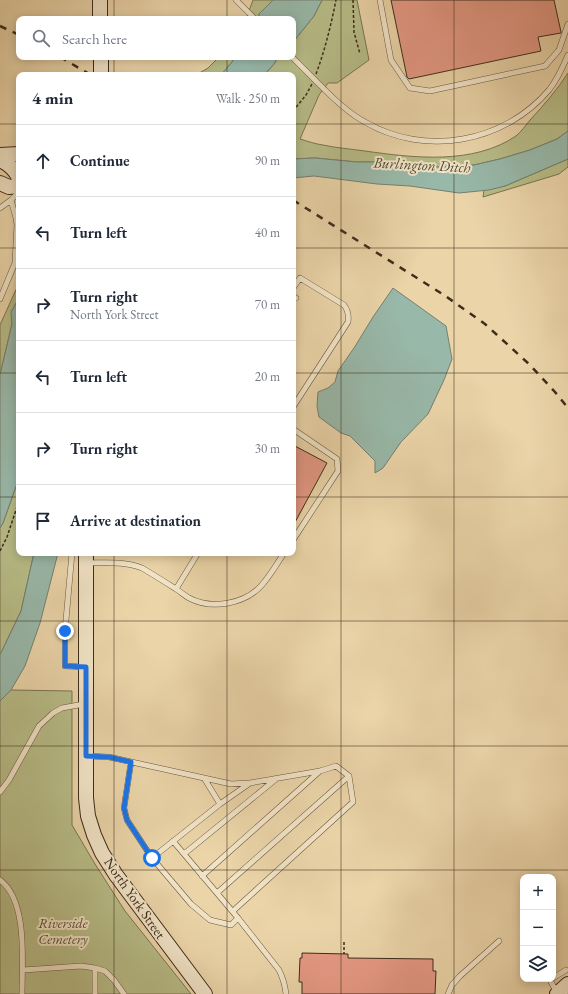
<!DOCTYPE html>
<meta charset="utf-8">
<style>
:root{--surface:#fff;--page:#f6f6f7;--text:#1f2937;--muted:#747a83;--line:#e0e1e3}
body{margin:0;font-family:"EB Garamond",serif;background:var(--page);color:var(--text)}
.controls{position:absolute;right:12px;bottom:12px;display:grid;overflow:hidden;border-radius:8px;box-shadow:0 2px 10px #0003}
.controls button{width:36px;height:36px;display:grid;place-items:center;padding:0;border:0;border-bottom:1px solid var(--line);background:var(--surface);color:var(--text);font:20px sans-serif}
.stop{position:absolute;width:12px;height:12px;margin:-9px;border:3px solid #1a73e8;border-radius:50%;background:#fff}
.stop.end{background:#1a73e8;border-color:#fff;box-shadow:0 1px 4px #0008}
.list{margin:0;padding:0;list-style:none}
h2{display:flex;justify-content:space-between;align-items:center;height:52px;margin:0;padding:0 16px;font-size:17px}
h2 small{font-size:13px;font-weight:400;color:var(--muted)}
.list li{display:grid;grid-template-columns:26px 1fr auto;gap:12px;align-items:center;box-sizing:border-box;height:72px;padding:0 16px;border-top:1px solid var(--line)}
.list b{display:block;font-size:15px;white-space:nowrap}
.list p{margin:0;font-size:13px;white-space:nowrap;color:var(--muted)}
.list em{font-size:13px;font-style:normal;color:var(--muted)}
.icon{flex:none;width:22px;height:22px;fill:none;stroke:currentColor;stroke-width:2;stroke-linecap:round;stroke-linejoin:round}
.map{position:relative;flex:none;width:568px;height:994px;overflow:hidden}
.search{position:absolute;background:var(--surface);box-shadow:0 2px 10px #0003;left:16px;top:16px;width:280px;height:44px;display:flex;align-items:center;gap:10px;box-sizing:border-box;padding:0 14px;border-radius:8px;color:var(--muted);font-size:15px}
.panel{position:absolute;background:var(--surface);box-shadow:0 2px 10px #0003;left:16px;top:72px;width:280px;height:484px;border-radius:8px}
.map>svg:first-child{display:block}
.green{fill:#b7bc87;stroke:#7a7452}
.water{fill:#98b8a9;stroke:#748071}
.building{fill:#e39883;stroke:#3d2d1c}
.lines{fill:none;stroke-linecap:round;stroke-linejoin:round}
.lane-casing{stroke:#68573f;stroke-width:6}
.secondary-casing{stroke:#3d2d1c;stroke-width:16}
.path{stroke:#3d2d1c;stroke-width:1.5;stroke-dasharray:3 2;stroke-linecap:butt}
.lane{stroke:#f1e3c6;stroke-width:5}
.secondary{stroke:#f1e3c6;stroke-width:14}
.rail{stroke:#3d2d1c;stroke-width:2.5;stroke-dasharray:7 7;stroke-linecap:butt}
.lane-bridge-casing{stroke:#68573f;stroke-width:6;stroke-linecap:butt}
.lane-bridge{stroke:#f1e3c6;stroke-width:5}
.route{stroke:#1a73e8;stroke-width:5}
.grid{fill:none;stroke:#3d2d1c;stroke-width:1;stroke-opacity:0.55}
.labels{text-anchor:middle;stroke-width:4;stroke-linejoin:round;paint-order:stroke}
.street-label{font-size:14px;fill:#3d2d1c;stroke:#f1e3c6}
.park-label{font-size:14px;font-style:italic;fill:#554a31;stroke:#f1e3c6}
.water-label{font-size:15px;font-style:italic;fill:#4f4938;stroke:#f1e3c6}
</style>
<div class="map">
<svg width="568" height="994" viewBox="0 0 568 994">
<rect width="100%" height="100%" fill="#ead4a8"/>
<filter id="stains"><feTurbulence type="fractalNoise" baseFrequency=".005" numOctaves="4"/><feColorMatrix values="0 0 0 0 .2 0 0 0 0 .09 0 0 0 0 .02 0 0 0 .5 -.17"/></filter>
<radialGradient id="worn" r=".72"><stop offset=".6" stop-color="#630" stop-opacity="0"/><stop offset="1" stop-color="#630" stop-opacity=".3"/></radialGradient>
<path class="green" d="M253 0H273L260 13 257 19H246Z
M322 0H357L369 60 337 83H328L319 95 300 139C307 141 315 144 323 145 337 148 351 149 365 151 414 158 473 165 516 136 521 132 526 125 530 120 544 105 557 90 568 73V131L557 139 530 150 500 159 474 165 449 167H413L374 162H357L315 158 293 159V75H264L274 64 278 57H293V42L314 16Z
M219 57H235L232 62 221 75H196L208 68Z
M568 159V167L559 174 483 197 484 190 505 186Z
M19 283V298L12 312V324L0 375V325Z
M19 478V553H34L21 611 0 655V528L3 523Z
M11 690 72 691V825L95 864 125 911 191 994H0V701Z"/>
<path class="water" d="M273 0H322L314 16 293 42V19H257L260 13Z
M235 57H278L274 64 264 75H221L232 62Z
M568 131V159L505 186 489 190 459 193 410 186 377 184 314 176 293 178V159L315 158 357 162H373L413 167H449L474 165 500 159 530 150 557 139Z
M393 288 446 326 452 359 444 380 428 414 401 442 383 468 375 473V461L350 436 341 433 319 417 317 406 318 392 328 388 335 382 338 371 354 348 373 317Z
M19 298V478L3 523 0 528V375L12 324 11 312Z
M34 553H58L40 623 25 666 11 690 0 701V655L21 611Z"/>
<path class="building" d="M391 0H554L561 32V33L538 37 541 51 409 79 407 77Z
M293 445 327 463 293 526Z
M302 953 348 954V958L433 959V971H436L435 994H302V982H299L300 958H302Z"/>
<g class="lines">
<g class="lane-casing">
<path id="lane" d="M236 0 255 19
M380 0 391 60 410 88 430 91 545 66 559 50 568 24
M325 90C337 102 350 114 365 122 425 157 504 143 549 90 557 80 563 67 568 55
M0 208 11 200
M293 288 300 278 344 305C348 310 349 315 348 322L293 407
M293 296 296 298
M0 299 15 263 17 225 16 218 11 200 19 192
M293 429 337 459 338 471 293 540
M72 553 65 631V666L85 667
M87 563C105 563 126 561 142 568 154 575 165 582 176 589 181 592 185 596 189 598 212 610 244 604 261 586 270 576 277 564 284 553
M176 589 198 553
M87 756 109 757 204 778 220 804 152 858 127 820 124 808 131 762
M204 778 231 784 249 783
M0 792 9 780 39 726 53 713 62 708 84 704
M220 804 250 783 320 771 336 766 349 776 353 802 233 911
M173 841 238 918 279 970C283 978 285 985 286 994
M184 854 276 779
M152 858 191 904 210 920 231 925 238 918
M202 876 320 771
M0 880C28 901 22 962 22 994
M217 893 349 776
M23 970 81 966 95 968 105 971 114 980 124 994
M553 978 566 970
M552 979 550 980 557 993
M95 994V968
M448 994 452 985 460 976 499 941"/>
</g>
<g class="secondary-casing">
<path id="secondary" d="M100 0V19
M101 57V75
M0 155 19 154
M0 160C7 163 14 169 18 176 19 179 19 184 19 187
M0 183 9 187 19 186
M86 553V798L88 816 94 835 102 853 116 875 205 994
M557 994 568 984"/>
</g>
<path class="path" d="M353 0 354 32 360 54
M316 74C325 50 331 25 336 0
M293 111 306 95 312 84
M0 551 7 537 19 501
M344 942V954"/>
<use href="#lane" class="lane"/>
<use href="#secondary" class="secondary"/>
<path class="rail" d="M0 26 19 35
M60 57 91 75
M293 200 444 295 485 324 529 364 555 392 568 408"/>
<g class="lane-bridge-casing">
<path id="lane-bridge" d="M292 57 325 90"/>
</g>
<use href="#lane-bridge" class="lane-bridge"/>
</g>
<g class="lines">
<path class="route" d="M65 631V666L86 667V756L109 757 131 762 124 808 127 820 152 858"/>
</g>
<path class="grid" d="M114 0V19M227 0V19M341 0V994M454 0V994M114 57V75M227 57V75M0 124H19M293 124H568M0 248H19M293 248H568M0 373H19M293 373H568M0 497H19M293 497H568M114 553V994M227 553V994M0 621H568M0 746H568M0 870H568"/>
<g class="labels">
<g class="street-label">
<text transform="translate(135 898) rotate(55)" y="5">North York Street</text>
</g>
<g class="park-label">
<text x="63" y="928">Riverside<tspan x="63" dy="16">Cemetery</tspan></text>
</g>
<g class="water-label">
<text transform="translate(422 165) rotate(3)" y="5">Burlington Ditch</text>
</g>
</g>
<rect width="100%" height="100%" filter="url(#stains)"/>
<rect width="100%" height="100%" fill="url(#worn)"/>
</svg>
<div class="controls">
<button>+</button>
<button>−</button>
<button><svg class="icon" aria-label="layers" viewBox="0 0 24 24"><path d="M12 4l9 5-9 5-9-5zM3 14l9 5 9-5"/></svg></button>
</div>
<div class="stop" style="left:152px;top:858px"></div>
<div class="stop end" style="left:65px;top:631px"></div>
<div class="search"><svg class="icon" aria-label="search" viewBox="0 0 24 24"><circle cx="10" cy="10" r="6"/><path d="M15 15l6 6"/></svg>Search here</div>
<section class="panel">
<h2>4 min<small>Walk · 250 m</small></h2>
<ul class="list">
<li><svg class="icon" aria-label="ahead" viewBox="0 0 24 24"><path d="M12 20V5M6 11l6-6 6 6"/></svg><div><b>Continue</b></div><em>90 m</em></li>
<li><svg class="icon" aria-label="left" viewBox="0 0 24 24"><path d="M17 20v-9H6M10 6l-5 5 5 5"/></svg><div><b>Turn left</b></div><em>40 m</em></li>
<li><svg class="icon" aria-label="right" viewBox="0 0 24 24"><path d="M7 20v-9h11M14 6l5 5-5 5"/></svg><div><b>Turn right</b><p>North York Street</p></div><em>70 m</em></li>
<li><svg class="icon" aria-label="left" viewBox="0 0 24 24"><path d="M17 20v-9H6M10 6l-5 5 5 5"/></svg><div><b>Turn left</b></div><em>20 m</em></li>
<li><svg class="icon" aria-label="right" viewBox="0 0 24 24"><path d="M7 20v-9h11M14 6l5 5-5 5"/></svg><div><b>Turn right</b></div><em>30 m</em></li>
<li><svg class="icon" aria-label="arrive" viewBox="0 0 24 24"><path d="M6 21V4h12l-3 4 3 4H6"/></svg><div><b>Arrive at destination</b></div></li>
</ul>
</section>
</div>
